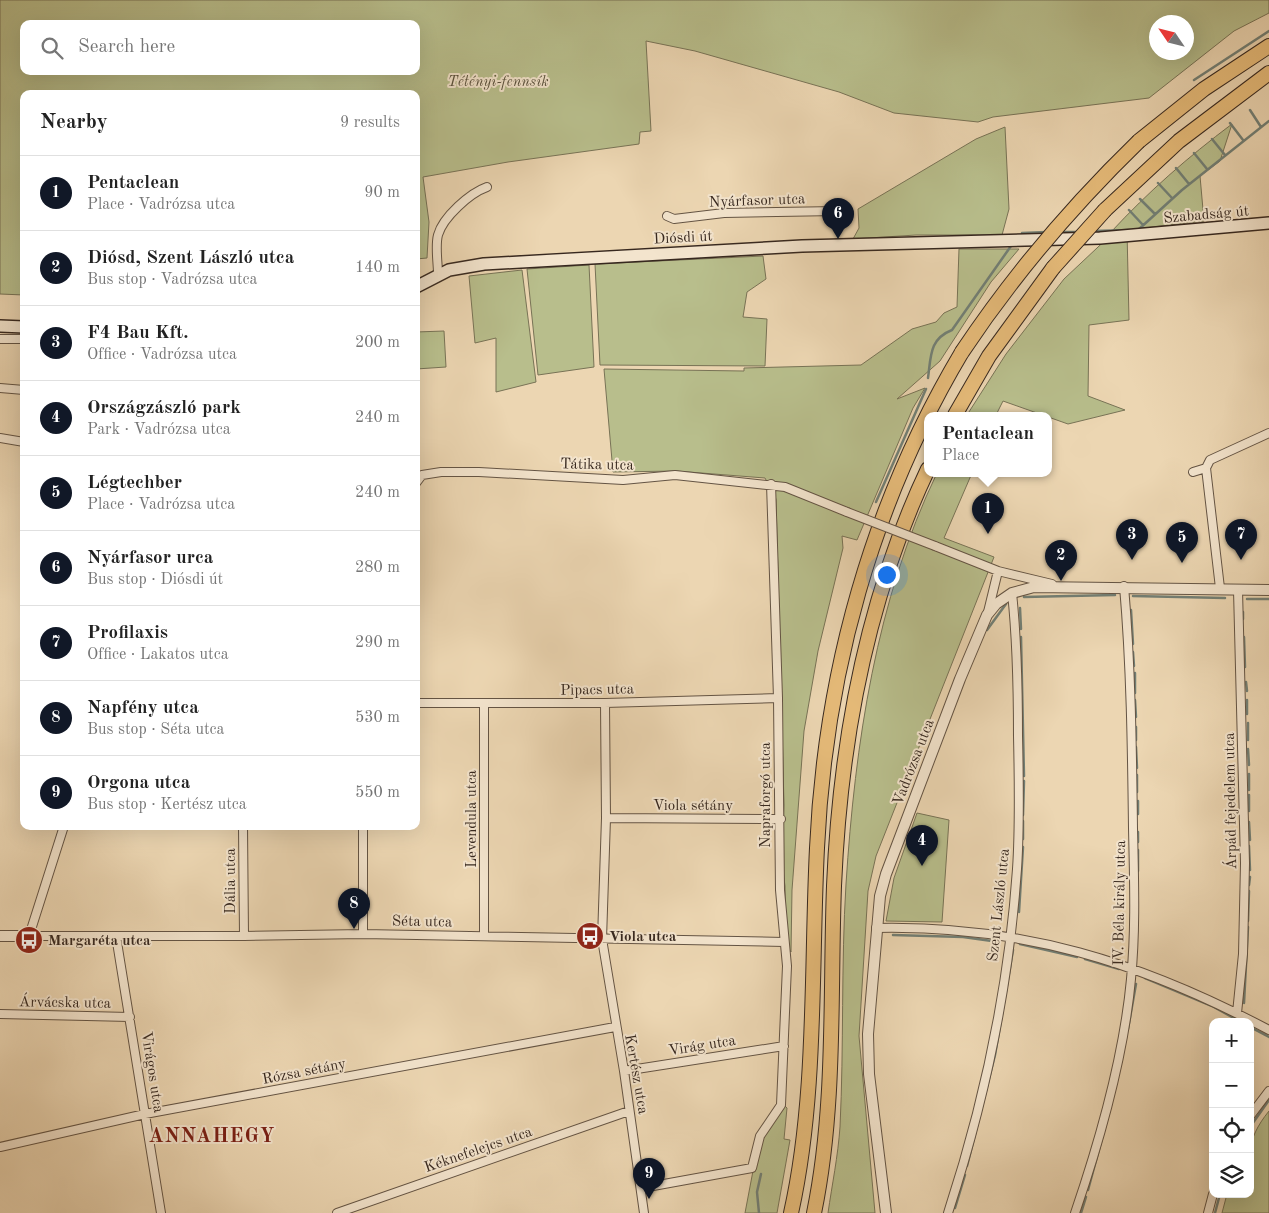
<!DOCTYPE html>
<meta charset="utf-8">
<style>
:root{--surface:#fff;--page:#f2f2f2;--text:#222;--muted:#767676;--line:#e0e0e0;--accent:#111827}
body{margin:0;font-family:"Old Standard TT",serif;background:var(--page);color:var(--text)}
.controls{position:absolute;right:15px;bottom:15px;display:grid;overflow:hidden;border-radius:10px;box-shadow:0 5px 20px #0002}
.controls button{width:45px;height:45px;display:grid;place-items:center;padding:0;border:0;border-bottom:1px solid var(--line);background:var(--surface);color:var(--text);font:25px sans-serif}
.compass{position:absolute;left:1149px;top:15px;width:45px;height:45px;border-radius:50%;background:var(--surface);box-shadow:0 5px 20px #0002;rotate:305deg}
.you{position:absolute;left:886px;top:574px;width:18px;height:18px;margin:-12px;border:4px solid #fff;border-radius:50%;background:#1a73e8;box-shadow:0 0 0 8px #1a73e833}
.badge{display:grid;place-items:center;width:32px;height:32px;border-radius:50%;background:var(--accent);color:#fff;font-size:16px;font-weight:700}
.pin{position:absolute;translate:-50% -41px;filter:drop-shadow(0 1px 2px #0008)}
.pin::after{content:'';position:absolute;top:26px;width:18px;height:15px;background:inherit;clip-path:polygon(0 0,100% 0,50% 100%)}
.popup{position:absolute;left:924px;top:412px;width:128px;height:65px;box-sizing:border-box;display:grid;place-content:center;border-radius:10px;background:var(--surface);filter:drop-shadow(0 1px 4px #0005);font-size:16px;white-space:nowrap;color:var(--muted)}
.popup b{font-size:19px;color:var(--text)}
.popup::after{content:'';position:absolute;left:50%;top:100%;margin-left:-10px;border:10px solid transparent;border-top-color:var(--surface)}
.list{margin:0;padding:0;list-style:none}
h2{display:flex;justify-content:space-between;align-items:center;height:65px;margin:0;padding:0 20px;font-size:21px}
h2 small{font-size:16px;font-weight:400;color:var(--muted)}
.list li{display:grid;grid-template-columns:32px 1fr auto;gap:15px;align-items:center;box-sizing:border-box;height:75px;padding:0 20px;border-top:1px solid var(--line)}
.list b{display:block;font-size:19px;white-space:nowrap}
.list p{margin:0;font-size:16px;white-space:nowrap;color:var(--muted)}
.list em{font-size:16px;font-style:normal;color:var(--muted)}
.icon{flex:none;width:28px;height:28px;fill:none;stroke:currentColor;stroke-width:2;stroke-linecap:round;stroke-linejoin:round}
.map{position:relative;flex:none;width:1269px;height:1213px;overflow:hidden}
.search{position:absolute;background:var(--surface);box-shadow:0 5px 20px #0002;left:20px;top:20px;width:400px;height:55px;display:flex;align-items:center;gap:12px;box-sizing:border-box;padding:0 18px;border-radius:10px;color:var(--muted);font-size:19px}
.panel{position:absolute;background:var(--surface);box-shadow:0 5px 20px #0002;left:20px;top:90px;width:400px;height:740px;border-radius:10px}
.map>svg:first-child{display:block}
.green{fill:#b8be8c;stroke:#787356;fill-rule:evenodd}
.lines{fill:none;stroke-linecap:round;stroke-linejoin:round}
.stream{stroke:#727f75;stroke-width:2.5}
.minor-casing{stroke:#645444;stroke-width:10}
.tertiary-casing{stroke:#645444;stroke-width:12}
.secondary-casing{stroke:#37281f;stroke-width:14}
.trunk-casing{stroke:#37281f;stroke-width:16}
.minor{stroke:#f3e4cd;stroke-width:8}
.tertiary{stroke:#f3e4cd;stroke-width:10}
.secondary{stroke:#f3e4cd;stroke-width:11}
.trunk{stroke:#e6bb79;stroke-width:14}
.minor-bridge-casing{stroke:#645444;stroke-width:10;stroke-linecap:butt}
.trunk-bridge-casing{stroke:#37281f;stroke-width:16;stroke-linecap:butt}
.minor-bridge{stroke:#f3e4cd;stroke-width:8}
.trunk-bridge{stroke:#e6bb79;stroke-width:14}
.labels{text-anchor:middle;stroke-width:4;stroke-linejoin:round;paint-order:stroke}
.park-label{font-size:15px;font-style:italic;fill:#574e3a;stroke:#f3e4cd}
.street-label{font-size:15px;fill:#37281f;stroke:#f3e4cd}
.poi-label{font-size:15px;font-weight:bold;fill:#37281f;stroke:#f3e4cd;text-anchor:start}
.district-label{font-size:20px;font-weight:bold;letter-spacing:1px;fill:#7a1f14;stroke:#f3e4cd}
</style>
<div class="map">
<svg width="1269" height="1213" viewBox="0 0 1269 1213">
<rect width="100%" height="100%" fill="#ecd6b2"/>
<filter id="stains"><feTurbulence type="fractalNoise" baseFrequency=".004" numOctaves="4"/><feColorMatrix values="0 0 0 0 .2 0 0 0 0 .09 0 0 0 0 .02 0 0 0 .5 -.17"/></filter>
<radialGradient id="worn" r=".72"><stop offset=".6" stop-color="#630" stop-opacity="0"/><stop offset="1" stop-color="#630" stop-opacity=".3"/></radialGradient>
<path class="green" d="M0 0H1269V13L1234 31 1149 98 993 117 978 122 894 113 839 92 695 51 646 41 651 131 640 132 639 144 508 162 423 177 429 222 427 258 416 259V94H24V295L0 294ZM1156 22H1186V52H1156ZM24 24H416V71H24Z
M1232 124 1220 161 1200 176 1204 221 1127 230 1129 320 1089 325 1088 396 1125 410 1068 424 1003 401 996 415H967L1006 354 1064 279 1114 232H1111C1148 192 1188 157 1232 124Z
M1005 127 1009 209 1002 235H916L853 239 859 228 858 209 976 139Z
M959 249H1019L991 282 940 361 897 399 925 388 913 408 857 540 842 536 843 548 818 651 804 731 792 890 791 952 786 943 785 886 782 864 784 805 776 499 765 478 676 471 613 472 604 369 744 371V368L861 365 912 329 936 322 944 313 957 307Z
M763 256 766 279 747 292 743 317 767 319 765 366 600 365 595 264Z
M589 265 594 367 538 375 527 269Z
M522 270 536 382 496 392V338L475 343 469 276Z
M444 331 446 367 416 369V332Z
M937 473H972L944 538 994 557 876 856 868 891 859 1036 875 1213H828C832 1185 838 1156 840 1127 844 1046 841 965 846 884 855 744 876 600 937 473Z
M917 813 949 820 942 922 886 921 894 878Z
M784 1105 787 1108 784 1139 790 1140 777 1213H745L756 1155 767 1127Z
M1269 1111V1213H1222L1227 1194H1250C1250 1157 1244 1142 1269 1111Z"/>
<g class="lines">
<path class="stream" d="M1194 80 1269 31
M1250 110 1261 127
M1230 123 1243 140
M1212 139 1225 155
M1194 153 1207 169
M1176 168 1189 184
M1158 183 1172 198
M1140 199 1155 214
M1129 210 1143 225
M1138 230 1182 190 1269 121
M1093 231 1130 230
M1060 232H1077
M1022 233 1047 232
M928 378C931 357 929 339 952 330L1011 246
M876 502 926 389
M1133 596 1225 598
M1024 597 1115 595
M1247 599H1269
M1020 608 1021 629
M1131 610 1133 644
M1243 612V619
M987 630 1006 604
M1021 637 1024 776
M1244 637 1245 667
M1133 652 1134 666
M1135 673V693
M1246 682 1247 691
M1135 700 1136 717
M1247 700V714
M1248 723V740
M1136 727V740
M1136 747 1137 768
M1248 749 1249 765
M1249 774V790
M1137 775V792
M1249 795V811
M1138 814V801
M1023 815 1024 781
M1249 822 1250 840
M1138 832V842
M1023 839V821
M1249 846 1250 870
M1138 871V850
M1249 885 1250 877
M1019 912 1023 847
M1248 921 1249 891
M893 935 963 937 999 942
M1020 944 1077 957
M1085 959 1119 969
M1145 978 1212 1006 1241 1022
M1244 1003 1248 927
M1250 1027 1269 1037
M1128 1029 1136 984
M1250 1127 1269 1100
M967 1166 995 1055 1013 950
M1088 1190 1111 1105
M955 1208 965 1175
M759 1213 757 1192 761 1174
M1081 1213 1086 1197
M1215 1213 1220 1194"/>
<g class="minor-casing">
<path id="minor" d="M667 216 674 219 724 213 837 211 849 213
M438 274C438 263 435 246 438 235 443 217 470 193 487 187
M0 339H24
M0 388 24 390
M0 438 24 442
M1206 468 1220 588
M1193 472 1206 468 1210 460 1269 433
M416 483 422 475 441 472H479L623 480 675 475 785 487 847 512
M935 546 998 571 1052 584
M988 612 998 571
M416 703H605L778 698
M605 703 606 818 602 939 624 1071 644 1213
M606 818 781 819
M64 826 29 936H244L363 934 784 942
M243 826 244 936
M876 928C1022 925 1141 962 1269 1030
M363 934V826
M484 935V703
M116 936 161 1213
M1237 1013 1243 954 1245 863 1238 590
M0 1014 130 1017
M624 1071 784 1046
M1250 1116 1269 1091
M0 1147 145 1114 615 1027
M642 1188 752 1168 760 1136 781 1105 787 966 780 890 778 698 771 484
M337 1213 629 1111
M948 1213C984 1103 1009 985 1017 869 1020 825 1019 780 1018 736 1018 688 1017 640 1012 593
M1075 1213C1100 1140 1124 1055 1131 979 1136 929 1134 877 1133 828 1132 747 1131 667 1124 586
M1208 1213 1213 1194"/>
</g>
<g class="tertiary-casing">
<path id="tertiary" d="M0 936H29
M886 1213 869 1074 868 1034 880 896 886 874 960 679 987 615 996 604 1012 593 1034 587 1269 590"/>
</g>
<g class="secondary-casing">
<path id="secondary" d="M416 287 449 270 484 264 802 246 1100 238 1269 223
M0 326 24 327"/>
</g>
<g class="trunk-casing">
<path id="trunk" d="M1139 141 1204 89 1269 46
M1105 210 1179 141 1269 73
M955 415 989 356 1053 268
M791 1213C817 1097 811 967 817 848 825 673 872 503 962 352
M814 1213C836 1106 830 994 834 886 840 741 866 600 928 469"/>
</g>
<use href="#minor" class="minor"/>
<use href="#tertiary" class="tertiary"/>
<use href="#secondary" class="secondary"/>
<use href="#trunk" class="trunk"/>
<g class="minor-bridge-casing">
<path id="minor-bridge" d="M847 512 935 546"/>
</g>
<g class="trunk-bridge-casing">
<path id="trunk-bridge" d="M1053 268 1105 210
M962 352C1014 274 1072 206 1139 141"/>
</g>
<use href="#minor-bridge" class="minor-bridge"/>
<use href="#trunk-bridge" class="trunk-bridge"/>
</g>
<defs>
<g id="bus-disc" transform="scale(1.4375)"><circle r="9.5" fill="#8f2418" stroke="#f3e4cd"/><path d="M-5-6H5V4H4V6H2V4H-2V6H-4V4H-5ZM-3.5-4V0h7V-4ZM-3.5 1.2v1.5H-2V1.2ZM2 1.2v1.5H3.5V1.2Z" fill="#fff"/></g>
</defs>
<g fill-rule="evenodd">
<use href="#bus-disc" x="590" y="936"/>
<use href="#bus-disc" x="29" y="940"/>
</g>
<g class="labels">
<g class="park-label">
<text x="498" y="86">Tétényi-fennsík</text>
</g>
<g class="street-label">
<text transform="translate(757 200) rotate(-2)" y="5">Nyárfasor utca</text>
<text transform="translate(1206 214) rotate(-5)" y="5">Szabadság út</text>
<text transform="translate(683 237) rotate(-3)" y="5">Diósdi út</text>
<text transform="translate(597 464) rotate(1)" y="5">Tátika utca</text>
<text transform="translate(597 689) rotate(-1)" y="5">Pipacs utca</text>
<text transform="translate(913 762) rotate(-69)" y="5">Vadrózsa utca</text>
<text transform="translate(765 795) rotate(-90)" y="5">Napraforgó utca</text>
<text transform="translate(1230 801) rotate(-91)" y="5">Árpád fejedelem utca</text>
<text x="693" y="810">Viola sétány</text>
<text transform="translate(471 819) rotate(-90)" y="5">Levendula utca</text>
<text transform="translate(230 881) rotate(-90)" y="5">Dália utca</text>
<text transform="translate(1119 903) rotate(-89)" y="5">IV. Béla király utca</text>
<text transform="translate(998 905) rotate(-84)" y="5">Szent László utca</text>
<text transform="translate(422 921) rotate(1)" y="5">Séta utca</text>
<text transform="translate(65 1002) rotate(1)" y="5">Árvácska utca</text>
<text transform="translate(702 1045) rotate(-9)" y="5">Virág utca</text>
<text transform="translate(304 1071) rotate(-11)" y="5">Rózsa sétány</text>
<text transform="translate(153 1072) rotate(81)" y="5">Virágos utca</text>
<text transform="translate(637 1074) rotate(80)" y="5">Kertész utca</text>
<text transform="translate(478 1149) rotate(-19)" y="5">Kéknefelejcs utca</text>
</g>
<g class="poi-label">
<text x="609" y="941">Viola utca</text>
<text x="48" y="945">Margaréta utca</text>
</g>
<g class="district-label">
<text x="212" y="1142">ANNAHEGY</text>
</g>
</g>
<rect width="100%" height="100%" filter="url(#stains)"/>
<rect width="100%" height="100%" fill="url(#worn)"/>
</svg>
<div class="controls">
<button>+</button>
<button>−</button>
<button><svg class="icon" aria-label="locate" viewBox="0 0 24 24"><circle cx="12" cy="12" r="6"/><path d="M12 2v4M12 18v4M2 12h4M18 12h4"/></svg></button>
<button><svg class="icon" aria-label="layers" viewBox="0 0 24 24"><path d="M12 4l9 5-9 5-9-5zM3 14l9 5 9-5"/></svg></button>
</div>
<svg class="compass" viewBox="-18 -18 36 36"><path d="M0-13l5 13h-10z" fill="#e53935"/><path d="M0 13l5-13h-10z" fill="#767676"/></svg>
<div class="you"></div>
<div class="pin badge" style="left:988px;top:534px">1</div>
<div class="popup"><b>Pentaclean</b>Place</div>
<div class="pin badge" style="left:1061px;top:581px">2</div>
<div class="pin badge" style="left:1132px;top:560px">3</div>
<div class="pin badge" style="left:922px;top:866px">4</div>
<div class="pin badge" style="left:1182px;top:563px">5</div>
<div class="pin badge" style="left:838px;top:239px">6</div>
<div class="pin badge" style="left:1241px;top:560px">7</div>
<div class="pin badge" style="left:354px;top:929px">8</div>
<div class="pin badge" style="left:649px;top:1199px">9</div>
<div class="search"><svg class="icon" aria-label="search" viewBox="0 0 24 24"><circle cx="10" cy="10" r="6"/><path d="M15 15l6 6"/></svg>Search here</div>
<section class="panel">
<h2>Nearby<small>9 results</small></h2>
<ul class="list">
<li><span class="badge">1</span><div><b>Pentaclean</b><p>Place · Vadrózsa utca</p></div><em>90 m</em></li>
<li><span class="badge">2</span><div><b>Diósd, Szent László utca</b><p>Bus stop · Vadrózsa utca</p></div><em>140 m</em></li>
<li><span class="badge">3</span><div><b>F4 Bau Kft.</b><p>Office · Vadrózsa utca</p></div><em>200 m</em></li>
<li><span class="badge">4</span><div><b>Országzászló park</b><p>Park · Vadrózsa utca</p></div><em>240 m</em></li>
<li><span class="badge">5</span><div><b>Légtechber</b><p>Place · Vadrózsa utca</p></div><em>240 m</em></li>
<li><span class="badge">6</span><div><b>Nyárfasor urca</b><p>Bus stop · Diósdi út</p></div><em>280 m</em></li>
<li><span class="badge">7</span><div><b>Profilaxis</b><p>Office · Lakatos utca</p></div><em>290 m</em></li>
<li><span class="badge">8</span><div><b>Napfény utca</b><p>Bus stop · Séta utca</p></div><em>530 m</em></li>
<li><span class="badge">9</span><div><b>Orgona utca</b><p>Bus stop · Kertész utca</p></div><em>550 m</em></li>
</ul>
</section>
</div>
